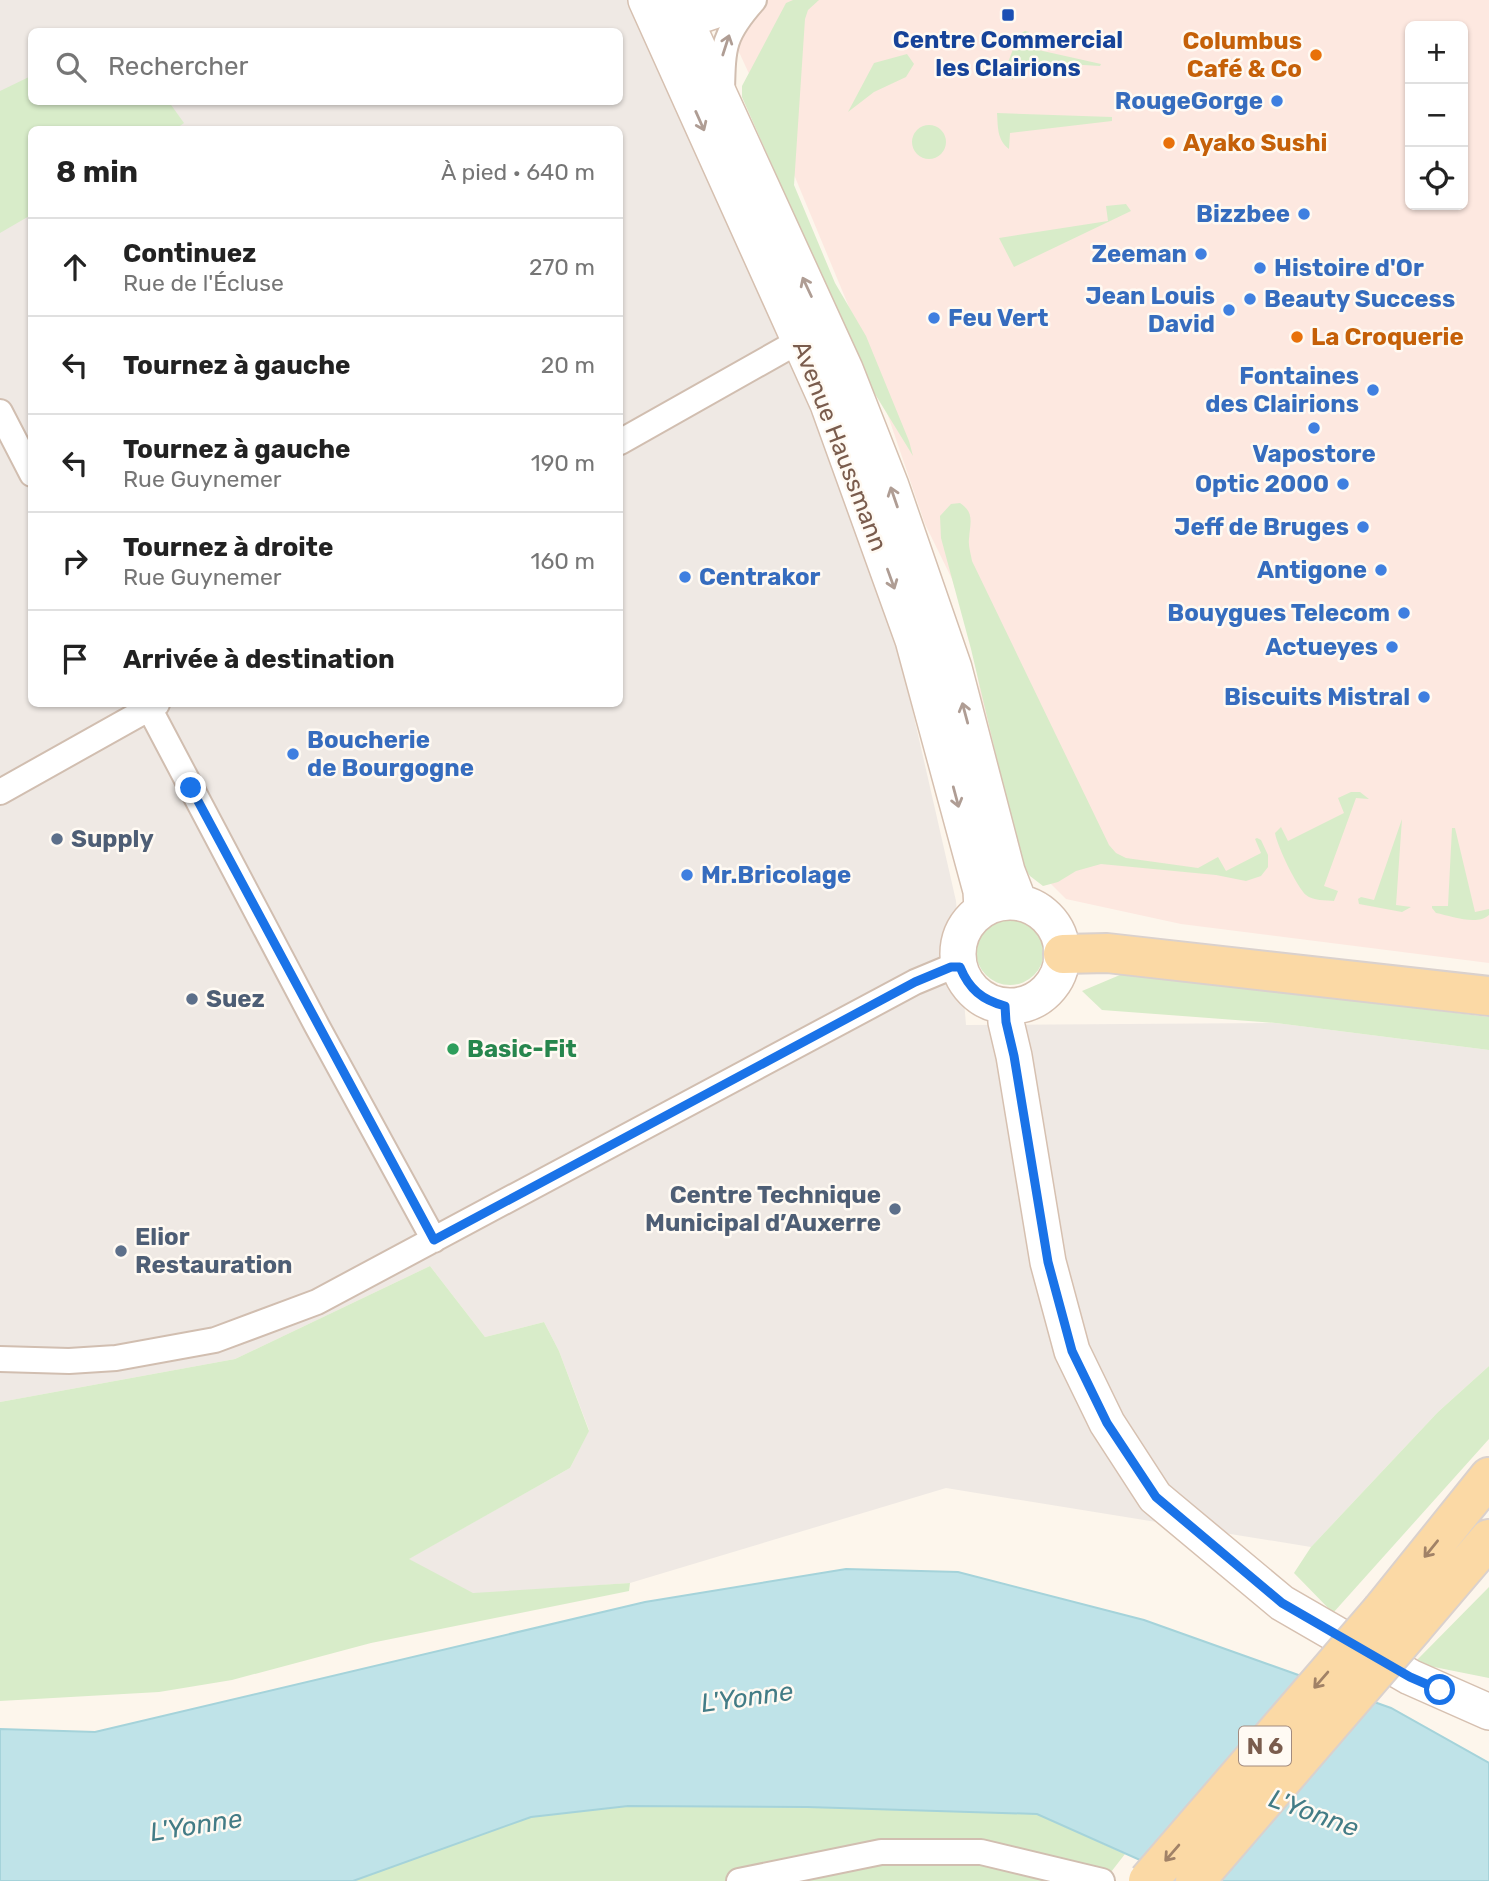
<!DOCTYPE html>
<html lang="fr">
<meta charset="utf-8">
<style>
:root{--surface:#fff;--page:#f6f6f6;--text:#222;--muted:#767676;--line:#e0e0e0}
body{margin:0;font-family:Rubik,sans-serif;background:var(--page);color:var(--text)}
.controls{position:absolute;right:21px;top:21px;display:grid;overflow:hidden;border-radius:10px;box-shadow:0 2px 5px #0004}
.controls button{width:63px;height:63px;display:grid;place-items:center;padding:0;border:0;border-bottom:2px solid var(--line);background:var(--surface);color:var(--text);font:35px sans-serif}
.stop{position:absolute;width:21px;height:21px;margin:-16px;border:5px solid #1a73e8;border-radius:50%;background:#fff}
.stop.end{background:#1a73e8;border-color:#fff;box-shadow:0 2px 7px #0008}
.list{margin:0;padding:0;list-style:none}
h2{display:flex;justify-content:space-between;align-items:center;height:91px;margin:0;padding:0 28px;font-size:30px}
h2 small{font-size:23px;font-weight:400;color:var(--muted)}
.list li{display:grid;grid-template-columns:46px 1fr auto;gap:21px;align-items:center;box-sizing:border-box;height:98px;padding:0 28px;border-top:2px solid var(--line)}
.list b{display:block;font-size:26px;white-space:nowrap}
.list p{margin:0;font-size:23px;white-space:nowrap;color:var(--muted)}
.list em{font-size:23px;font-style:normal;color:var(--muted)}
.icon{flex:none;width:38px;height:38px;fill:none;stroke:currentColor;stroke-width:2;stroke-linecap:round;stroke-linejoin:round}
.map{position:relative;flex:none;width:1489px;height:1881px;overflow:hidden}
.search{position:absolute;background:var(--surface);box-shadow:0 2px 5px #0004;left:28px;top:28px;width:595px;height:77px;display:flex;align-items:center;gap:18px;box-sizing:border-box;padding:0 24px;border-radius:10px;color:var(--muted);font-size:26px}
.panel{position:absolute;background:var(--surface);box-shadow:0 2px 5px #0004;left:28px;top:126px;width:595px;height:581px;border-radius:10px}
.map>svg:first-child{display:block}
.commercial{fill:#fde8e0;fill-rule:evenodd}
.industrial{fill:#efe9e4;fill-rule:evenodd}
.green{fill:#d8ecc9}
.water{fill:#bfe3e8;stroke:#a5d3da;stroke-width:2}
.lines{fill:none;stroke-linecap:round;stroke-linejoin:round}
.street-casing{stroke:#d1beb0;stroke-width:28}
.secondary-casing{stroke:#d6c0b0;stroke-width:38}
.primary-casing{stroke:#dad1cd;stroke-width:42}
.street{stroke:#fff;stroke-width:24}
.secondary{stroke:#fff;stroke-width:35}
.primary{stroke:#fbd9a5;stroke-width:38}
.primary-bridge-casing{stroke:#dad1cd;stroke-width:42;stroke-linecap:butt}
.primary-bridge{stroke:#fbd9a5;stroke-width:38}
.oneway{stroke:#af9d94}
.oneway2{stroke:#a18267}
.route{stroke:#1a73e8;stroke-width:9}
.transit-dot{fill:#1a4fb4;stroke:#fffaf3;stroke-width:2.5}
.food-dot{fill:#e8710a;stroke:#fffaf3;stroke-width:2.5}
.shop-dot{fill:#3f7fe0;stroke:#fffaf3;stroke-width:2.5}
.service-dot{fill:#5c6f8a;stroke:#fffaf3;stroke-width:2.5}
.leisure-dot{fill:#2e9e5b;stroke:#fffaf3;stroke-width:2.5}
.labels{text-anchor:middle;stroke-width:5;stroke-linejoin:round;paint-order:stroke}
.shield{fill:#fffaf3;stroke:#a28b7f;stroke-width:2}
.shield-label{font-size:23px;font-weight:bold;fill:#7a5c4d}
.transit-label{font-size:24px;font-weight:bold;fill:#164399;stroke:#fffaf3}
.food-label{font-size:24px;font-weight:bold;fill:#c56008;stroke:#fffaf3;text-anchor:start}
.shop-label{font-size:24px;font-weight:bold;fill:#366cbe;stroke:#fffaf3;text-anchor:end}
.street-label{font-size:24px;fill:#7a5c4d;stroke:#fffaf3}
.service-label{font-size:24px;font-weight:bold;fill:#4e5e75;stroke:#fffaf3;text-anchor:start}
.leisure-label{font-size:24px;font-weight:bold;fill:#27864d;stroke:#fffaf3;text-anchor:start}
.water-label{font-size:26px;font-style:italic;fill:#437c86;stroke:#fffaf3}
</style>
<div class="map">
<svg width="1489" height="1881" viewBox="0 0 1489 1881">
<rect width="100%" height="100%" fill="#fdf6ec"/>
<path class="commercial" d="M715 0H1489V963L1181 924 1066 899 1021 854 985 727 973 645 952 579 925 524 859 331 780 141ZM1410 26H1463V205H1410Z"/>
<path class="industrial" d="M0 0H631L798 371 898 647 956 901 966 1025 1276 1023 1489 1050V1366L1438 1412 1311 1547 946 1488 630 1583 472 1594 408 1559 570 1468 589 1430 559 1351 544 1322 485 1337 430 1266 235 1359 0 1402ZM32 32H620V102H32ZM32 130H620V704H32Z"/>
<path class="green" d="M793 0H819L808 10 805 19 794 185 835 283 866 336 909 441 913 456 867 381 742 97V86L786 3Z
M1025 31 1029 32 1025 47 1101 64 1100 66 1018 61 1013 80 1005 70 1019 34Z
M907 54 914 64 906 77 874 92 848 112 874 63Z
M31 76 32 102H169L184 123 174 130H32L31 215 0 233V91Z
M997 113 1112 117V121L1010 133 1009 149C997 140 998 127 997 113Z
M912 142a17 17 0 1 1 34 0a17 17 0 1 1-34 0Z
M1126 204 1131 211 1014 267 999 238 1108 221 1106 206Z
M960 503C975 513 970 523 969 539 968 546 971 554 972 561L1109 845 1116 853 1126 858 1198 868 1218 857 1226 871 1261 853 1255 839 1257 838 1261 840 1268 855V867L1261 876 1246 881 1216 875 1101 864 1076 871 1058 882 1043 886 1030 876 1022 865 971 649 941 538 940 516 951 504Z
M1351 792H1360L1369 799 1356 798 1324 886 1338 891 1334 901C1326 900 1313 901 1306 895 1297 887 1277 846 1275 833L1281 827 1288 841 1344 813 1338 798Z
M1402 819 1396 905 1411 907 1402 912 1359 904 1358 899 1361 897 1374 900Z
M1452 828H1455L1475 912 1489 909V915C1477 926 1451 916 1436 913L1432 908V906H1448Z
M976 951a34 34 0 1 1 68 0a34 34 0 1 1-68 0Z
M1127 972 1489 1017V1050L1276 1023 1102 1010 1082 991Z
M430 1266 485 1337 544 1322 559 1351 589 1431 570 1468 409 1559 473 1593 630 1583 629 1591 371 1643 232 1680 159 1692 0 1701V1402L235 1359Z
M1489 1366V1439L1333 1613 1294 1573 1311 1547 1438 1412Z
M1489 1587V1678L1414 1663Z
M628 1806 807 1807 1037 1814 1125 1854 1104 1881H353L531 1817Z"/>
<path class="water" d="M846 1569 958 1572 1144 1620 1391 1708 1489 1763V1881H1187L1037 1814 807 1807 628 1806 531 1817 353 1881H0V1729L95 1732 645 1602Z"/>
<g class="lines">
<g class="street-casing">
<path id="street" d="M722 91C723 46 723 35 754 0
M0 412 32 474
M620 442 799 341
M147 704 317 1026 434 1240
M0 792 157 704
M0 1359 69 1361 116 1358 215 1340 317 1302 915 982 951 967H960
M739 1881 881 1852H981L1102 1881"/>
</g>
<g class="secondary-casing">
<path id="secondary" d="M646 0 828 404 913 640 981 891 982 910
M676 0 845 369 891 486 954 668 1007 871 1019 902
M666 27 746 0
M958 954a52 52 0 1 1 104 0a52 52 0 1 1-104 0Z
M1005 1006 1006 1022 1014 1056 1048 1262 1072 1351 1107 1423 1155 1497 1282 1603 1410 1677 1489 1712"/>
</g>
<g class="primary-casing">
<path id="primary" d="M1063 954 1107 953 1489 996
M1382 1610 1489 1477
M1414 1627 1489 1539"/>
</g>
<use href="#street" class="street"/>
<use href="#secondary" class="secondary"/>
<use href="#primary" class="primary"/>
<g class="primary-bridge-casing">
<path id="primary-bridge" d="M1148 1881 1382 1610
M1195 1881 1414 1627"/>
</g>
<use href="#primary-bridge" class="primary-bridge"/>
</g>
<defs><path id="oneway-shaft" d="M-6 0H5M1.5-3L5.5 0L1.5 3" fill="none" stroke-width="1.6" stroke-linecap="round" stroke-linejoin="round" transform="scale(1.75)"/></defs>
<g class="oneway">
<use href="#oneway-shaft" transform="translate(726 45) rotate(-72)"/>
<use href="#oneway-shaft" transform="translate(700 121) rotate(66)"/>
<use href="#oneway-shaft" transform="translate(807 287) rotate(-115)"/>
<use href="#oneway-shaft" transform="translate(894 497) rotate(-109)"/>
<use href="#oneway-shaft" transform="translate(891 579) rotate(70)"/>
<use href="#oneway-shaft" transform="translate(965 713) rotate(-105)"/>
<use href="#oneway-shaft" transform="translate(956 797) rotate(75)"/>
</g>
<g class="oneway2">
<use href="#oneway-shaft" transform="translate(1431 1549) rotate(129)"/>
<use href="#oneway-shaft" transform="translate(1321 1680) rotate(131)"/>
<use href="#oneway-shaft" transform="translate(1172 1853) rotate(131)"/>
</g>
<g class="lines">
<path class="route" d="M191 788 434 1240 915 982 951 967H960C969 989 982 1000 1005 1006L1006 1022 1014 1056 1048 1262 1072 1351 1107 1423 1156 1497 1282 1603 1410 1677 1440 1690"/>
</g>
<rect class="transit-dot" x="1001" y="8" width="14" height="14" rx="3.5"/>
<g class="food-dot">
<circle cx="1316" cy="55" r="7"/>
<circle cx="1169" cy="143" r="7"/>
<circle cx="1297" cy="337" r="7"/>
</g>
<g class="shop-dot">
<circle cx="1277" cy="101" r="7"/>
<circle cx="1304" cy="214" r="7"/>
<circle cx="1201" cy="254" r="7"/>
<circle cx="1260" cy="268" r="7"/>
<circle cx="1250" cy="299" r="7"/>
<circle cx="1229" cy="310" r="7"/>
<circle cx="934" cy="318" r="7"/>
<circle cx="1373" cy="390" r="7"/>
<circle cx="1314" cy="428" r="7"/>
<circle cx="1343" cy="484" r="7"/>
<circle cx="1363" cy="527" r="7"/>
<circle cx="1381" cy="570" r="7"/>
<circle cx="685" cy="577" r="7"/>
<circle cx="1404" cy="613" r="7"/>
<circle cx="1392" cy="647" r="7"/>
<circle cx="1424" cy="697" r="7"/>
<circle cx="293" cy="754" r="7"/>
<circle cx="687" cy="875" r="7"/>
</g>
<g class="service-dot">
<circle cx="57" cy="839" r="7"/>
<circle cx="192" cy="999" r="7"/>
<circle cx="895" cy="1209" r="7"/>
<circle cx="121" cy="1251" r="7"/>
</g>
<circle class="leisure-dot" cx="453" cy="1049" r="7"/>
<g class="labels">
<rect class="shield" x="1239" y="1726.5" width="52" height="39" rx="5"/>
<g class="shield-label">
<text x="1265" y="1754">N 6</text>
</g>
<g class="transit-label">
<text x="1008" y="48">Centre Commercial<tspan x="1008" dy="28">les Clairions</tspan></text>
</g>
<g class="food-label">
<text x="1302" y="49" text-anchor="end">Columbus<tspan x="1302" dy="28">Café &amp; Co</tspan></text>
<text x="1183" y="151">Ayako Sushi</text>
<text x="1311" y="345">La Croquerie</text>
</g>
<g class="shop-label">
<text x="1263" y="109">RougeGorge</text>
<text x="1290" y="222">Bizzbee</text>
<text x="1187" y="262">Zeeman</text>
<text x="1274" y="276" text-anchor="start">Histoire d'Or</text>
<text x="1215" y="304">Jean Louis<tspan x="1215" dy="28">David</tspan></text>
<text x="1264" y="307" text-anchor="start">Beauty Success</text>
<text x="948" y="326" text-anchor="start">Feu Vert</text>
<text x="1359" y="384">Fontaines<tspan x="1359" dy="28">des Clairions</tspan></text>
<text x="1314" y="462" text-anchor="middle">Vapostore</text>
<text x="1329" y="492">Optic 2000</text>
<text x="1349" y="535">Jeff de Bruges</text>
<text x="1367" y="578">Antigone</text>
<text x="699" y="585" text-anchor="start">Centrakor</text>
<text x="1390" y="621">Bouygues Telecom</text>
<text x="1378" y="655">Actueyes</text>
<text x="1410" y="705">Biscuits Mistral</text>
<text x="307" y="748" text-anchor="start">Boucherie<tspan x="307" dy="28">de Bourgogne</tspan></text>
<text x="701" y="883" text-anchor="start">Mr.Bricolage</text>
</g>
<g class="street-label">
<text transform="translate(840 446) rotate(69)" y="8">Avenue Haussmann</text>
</g>
<g class="service-label">
<text x="71" y="847">Supply</text>
<text x="206" y="1007">Suez</text>
<text x="881" y="1203" text-anchor="end">Centre Technique<tspan x="881" dy="28">Municipal d’Auxerre</tspan></text>
<text x="135" y="1245">Elior<tspan x="135" dy="28">Restauration</tspan></text>
</g>
<g class="leisure-label">
<text x="467" y="1057">Basic-Fit</text>
</g>
<g class="water-label">
<text transform="translate(747 1697) rotate(-8)" y="9">L'Yonne</text>
<text transform="translate(1314 1813) rotate(20)" y="9">L'Yonne</text>
<text transform="translate(196 1825) rotate(-9)" y="9">L'Yonne</text>
</g>
</g>
</svg>
<div class="controls">
<button>+</button>
<button>−</button>
<button><svg class="icon" aria-label="locate" viewBox="0 0 24 24"><circle cx="12" cy="12" r="6"/><path d="M12 2v4M12 18v4M2 12h4M18 12h4"/></svg></button>
</div>
<div class="stop" style="left:1440px;top:1690px"></div>
<div class="stop end" style="left:191px;top:788px"></div>
<div class="search"><svg class="icon" aria-label="search" viewBox="0 0 24 24"><circle cx="10" cy="10" r="6"/><path d="M15 15l6 6"/></svg>Rechercher</div>
<section class="panel">
<h2>8 min<small>À pied · 640 m</small></h2>
<ul class="list">
<li><svg class="icon" aria-label="ahead" viewBox="0 0 24 24"><path d="M12 20V5M6 11l6-6 6 6"/></svg><div><b>Continuez</b><p>Rue de l'Écluse</p></div><em>270 m</em></li>
<li><svg class="icon" aria-label="left" viewBox="0 0 24 24"><path d="M17 20v-9H6M10 6l-5 5 5 5"/></svg><div><b>Tournez à gauche</b></div><em>20 m</em></li>
<li><svg class="icon" aria-label="left" viewBox="0 0 24 24"><path d="M17 20v-9H6M10 6l-5 5 5 5"/></svg><div><b>Tournez à gauche</b><p>Rue Guynemer</p></div><em>190 m</em></li>
<li><svg class="icon" aria-label="right" viewBox="0 0 24 24"><path d="M7 20v-9h11M14 6l5 5-5 5"/></svg><div><b>Tournez à droite</b><p>Rue Guynemer</p></div><em>160 m</em></li>
<li><svg class="icon" aria-label="arrive" viewBox="0 0 24 24"><path d="M6 21V4h12l-3 4 3 4H6"/></svg><div><b>Arrivée à destination</b></div></li>
</ul>
</section>
</div>
